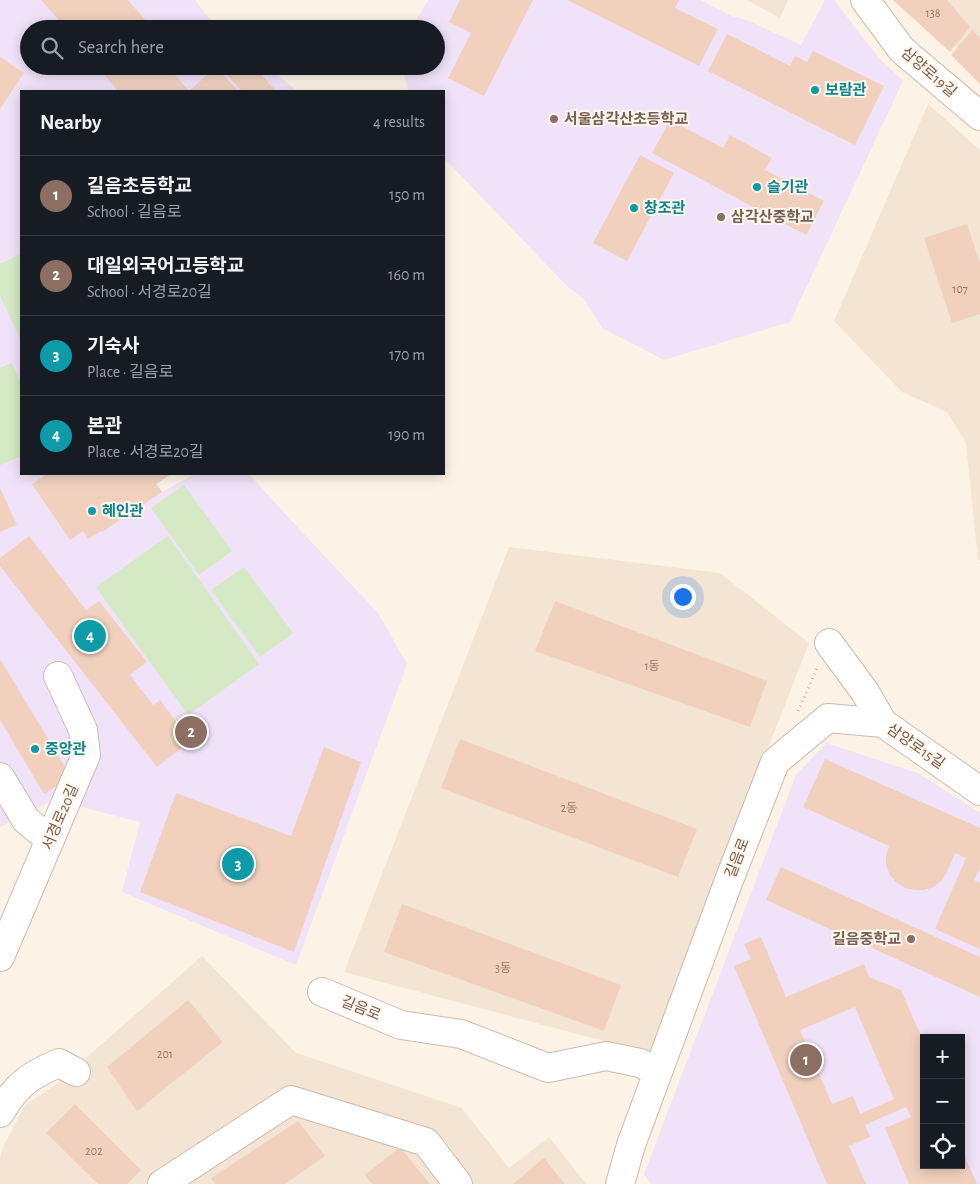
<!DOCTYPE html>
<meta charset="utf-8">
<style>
:root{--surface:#171b24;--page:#20242c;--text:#f1f3f6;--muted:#9ea1a6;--line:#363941;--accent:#e36b4d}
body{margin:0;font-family:"Alegreya Sans","Noto Sans KR",sans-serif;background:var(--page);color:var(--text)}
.controls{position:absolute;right:15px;bottom:15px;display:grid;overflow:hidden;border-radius:0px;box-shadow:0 2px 12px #0003}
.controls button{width:45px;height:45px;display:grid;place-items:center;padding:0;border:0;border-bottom:1px solid var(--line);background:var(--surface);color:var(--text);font:25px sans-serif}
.you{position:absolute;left:682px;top:596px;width:18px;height:18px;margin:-12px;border:4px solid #fff;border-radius:50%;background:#1a73e8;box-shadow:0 0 0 8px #1a73e833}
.badge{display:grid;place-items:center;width:32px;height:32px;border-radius:50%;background:var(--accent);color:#fff;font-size:16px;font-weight:700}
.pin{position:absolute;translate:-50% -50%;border:2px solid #fff;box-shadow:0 1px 5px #0006}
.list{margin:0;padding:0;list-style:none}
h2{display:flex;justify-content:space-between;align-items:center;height:65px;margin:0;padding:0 20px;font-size:21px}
h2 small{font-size:16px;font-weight:400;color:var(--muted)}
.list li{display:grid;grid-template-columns:32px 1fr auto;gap:15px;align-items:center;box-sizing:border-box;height:80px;padding:0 20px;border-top:1px solid var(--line)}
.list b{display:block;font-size:19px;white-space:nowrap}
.list p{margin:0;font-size:16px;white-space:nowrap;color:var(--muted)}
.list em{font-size:16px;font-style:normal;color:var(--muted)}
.icon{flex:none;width:28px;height:28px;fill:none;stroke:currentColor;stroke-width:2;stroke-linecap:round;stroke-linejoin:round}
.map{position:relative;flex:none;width:980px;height:1184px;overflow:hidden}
.search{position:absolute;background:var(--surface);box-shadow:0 2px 12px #0003;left:20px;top:20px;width:425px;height:55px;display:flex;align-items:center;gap:12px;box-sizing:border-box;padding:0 18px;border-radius:28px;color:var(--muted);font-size:19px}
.panel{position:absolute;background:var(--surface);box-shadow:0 2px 12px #0003;left:20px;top:90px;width:425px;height:385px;border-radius:0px}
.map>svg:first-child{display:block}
.residential{fill:#f3e4d4}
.education{fill:#f0e2f8;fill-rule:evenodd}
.green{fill:#d4e9c4}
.building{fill:#f1d1be;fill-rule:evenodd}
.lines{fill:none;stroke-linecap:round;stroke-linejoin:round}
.minor-casing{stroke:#cdbaac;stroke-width:30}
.path{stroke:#d6b4a1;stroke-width:3;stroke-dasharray:1 4;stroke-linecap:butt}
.minor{stroke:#fff;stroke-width:28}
.culture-dot{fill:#0f9aa8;stroke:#fff7ec;stroke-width:2}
.education-dot{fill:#8d6e63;stroke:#fff7ec;stroke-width:2}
.labels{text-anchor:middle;stroke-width:4;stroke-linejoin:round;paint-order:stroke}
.number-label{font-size:12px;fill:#937768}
.street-label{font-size:15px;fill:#74594b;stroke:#fff7ec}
.culture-label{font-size:15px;font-weight:bold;fill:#0d838f;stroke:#fff7ec;text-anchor:start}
.education-label{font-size:15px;font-weight:bold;fill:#785e54;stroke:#fff7ec;text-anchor:start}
</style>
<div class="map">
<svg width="980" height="1184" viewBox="0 0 980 1184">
<rect width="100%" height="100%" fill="#fcf3e6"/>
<path class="residential" d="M747 0H788L780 18Z
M916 0H980V74Z
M928 104 980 150V561L978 560 966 443 947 412 902 392 834 321Z
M509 547 720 573 809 643 649 1053 344 972Z
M202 956 296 1053 462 1108 509 1168 549 1137 586 1184H0V1158L4 1145 25 1105 54 1086Z"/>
<path class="education" d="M0 0H195L213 23 220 29H29V66H267L297 91H21V474H171L157 484 162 492 195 474H249L299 529 378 613 407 664 296 965 122 892 140 822 54 800 0 827Z
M428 0H701L731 16 742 18 801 45 825 0H834L878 57 903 81 790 322 664 360 602 328 584 299 567 286 444 158V91H408L402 66H436V29H411Z
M826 743 918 773 980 813V1184H651L644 1174 796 775ZM924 1038H961V1165H924Z"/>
<path class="green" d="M21 254V341L0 295V264Z
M12 363 21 384V456L0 465V368Z
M184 485 232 551 199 575 151 508Z
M168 536 259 664 188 715 96 587Z
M244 567 293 633 260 657 211 590Z"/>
<path class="building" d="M41 0H128L153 29H57L55 26 58 19Z
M460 0H533L484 96 448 78 471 33 449 22Z
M567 0H679L675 8 718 29 699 66Z
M893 0H947L970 27 950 52Z
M972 30 980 38V84L951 55Z
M727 34 790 66 795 56 807 62 813 51 884 86 855 145 708 71Z
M0 57 24 73 0 109Z
M97 66H167L189 91 216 67 238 91H118Z
M219 66H254L276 91H242Z
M670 120 723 148 730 135 772 158 765 170 824 201 806 235 652 153Z
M640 155 674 173 627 261 593 243Z
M967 224 980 263V314L952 323 924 238Z
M47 474H171L156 484 162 492 102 532 101 531 88 539 83 531 70 540 32 484Z
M0 488 17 525 0 532Z
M29 536 86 610 99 601 147 662 130 675 153 705 160 700 181 728 176 732 186 745 157 767 0 566V558Z
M555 601 767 681 750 727 535 651Z
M0 659 71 777 44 794 0 720Z
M460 739 697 829 678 877 441 788Z
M324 747 361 762 294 952 140 892 176 793 291 836Z
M825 759 980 828V868L974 880 980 883V949L935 929 966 858 955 853 947 872 942 880 934 887 924 890H915L905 888 896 882 890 875 886 865V855L889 846 803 807Z
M781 867 980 957V997L766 900Z
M402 904 621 985 604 1031 384 952Z
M761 937 786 997 864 964 869 977 901 990 924 1043V1165H961V1148L977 1184H909L885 1128 911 1117 906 1107 865 1125 870 1137 849 1146 866 1184H827L734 966 751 959 744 944ZM855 1007 894 1099 860 1114 853 1096 832 1104 800 1030Z
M188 1000 223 1042 137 1111 107 1067Z
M75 1104 141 1170 127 1184H98L46 1133Z
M298 1121 325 1156 285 1184H215L211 1178Z
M400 1147 430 1184H372L365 1175Z
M544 1158 565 1184H513Z"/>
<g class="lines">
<g class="minor-casing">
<path id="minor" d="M865 0 902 50 980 116
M829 643 865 692 883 723 980 791
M0 777 26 820 50 840
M0 957 86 755 83 730 58 676
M322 992 401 1025 461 1034 548 1068 606 1056 640 1063 658 1072
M0 1113C16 1085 30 1075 59 1063L76 1072
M162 1184 291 1100 426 1142 458 1184
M620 1184 631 1145 728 883 775 762 828 718 883 723"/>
</g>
<path class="path" d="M798 711 818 666"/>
<use href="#minor" class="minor"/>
</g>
<g class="culture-dot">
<circle cx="815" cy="90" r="5"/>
<circle cx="757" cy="187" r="5"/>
<circle cx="634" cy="208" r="5"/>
<circle cx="92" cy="511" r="5"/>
<circle cx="35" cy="749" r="5"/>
</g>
<g class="education-dot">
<circle cx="554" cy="119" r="5"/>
<circle cx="721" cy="217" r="5"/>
<circle cx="911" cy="939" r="5"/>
</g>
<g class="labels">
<g class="number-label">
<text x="933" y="17">138</text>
<text x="960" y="293">107</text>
<text x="652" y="670">1동</text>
<text x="569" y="812">2동</text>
<text x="503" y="972">3동</text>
<text x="165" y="1058">201</text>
<text x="94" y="1155">202</text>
</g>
<g class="street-label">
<text transform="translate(929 72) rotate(41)" y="5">삼양로19길</text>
<text transform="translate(916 746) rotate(35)" y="5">삼양로15길</text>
<text transform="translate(60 817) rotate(-67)" y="5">서경로20길</text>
<text transform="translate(737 858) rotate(-69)" y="5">길음로</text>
<text transform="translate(361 1008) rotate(22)" y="5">길음로</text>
</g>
<g class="culture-label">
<text x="825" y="95">보람관</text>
<text x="767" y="192">슬기관</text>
<text x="644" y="213">창조관</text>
<text x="102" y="516">혜인관</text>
<text x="45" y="754">중앙관</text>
</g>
<g class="education-label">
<text x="564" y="124">서울삼각산초등학교</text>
<text x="731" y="222">삼각산중학교</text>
<text x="901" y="944" text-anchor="end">길음중학교</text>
</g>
</g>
</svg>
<div class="controls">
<button>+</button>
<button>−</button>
<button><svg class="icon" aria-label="locate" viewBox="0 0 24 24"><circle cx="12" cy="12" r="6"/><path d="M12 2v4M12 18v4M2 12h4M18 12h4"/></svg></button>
</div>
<div class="you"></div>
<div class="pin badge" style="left:806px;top:1060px;background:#8d6e63">1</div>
<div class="pin badge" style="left:191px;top:732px;background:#8d6e63">2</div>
<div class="pin badge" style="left:238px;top:864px;background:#0f9aa8">3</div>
<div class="pin badge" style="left:90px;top:636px;background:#0f9aa8">4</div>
<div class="search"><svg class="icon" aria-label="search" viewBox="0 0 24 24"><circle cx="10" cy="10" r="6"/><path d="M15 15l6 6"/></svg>Search here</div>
<section class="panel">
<h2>Nearby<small>4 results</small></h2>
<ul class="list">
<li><span class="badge" style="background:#8d6e63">1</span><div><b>길음초등학교</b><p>School · 길음로</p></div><em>150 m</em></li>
<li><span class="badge" style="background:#8d6e63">2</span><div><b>대일외국어고등학교</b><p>School · 서경로20길</p></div><em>160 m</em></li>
<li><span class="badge" style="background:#0f9aa8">3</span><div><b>기숙사</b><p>Place · 길음로</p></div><em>170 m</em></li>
<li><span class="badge" style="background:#0f9aa8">4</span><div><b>본관</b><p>Place · 서경로20길</p></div><em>190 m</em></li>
</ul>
</section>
</div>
